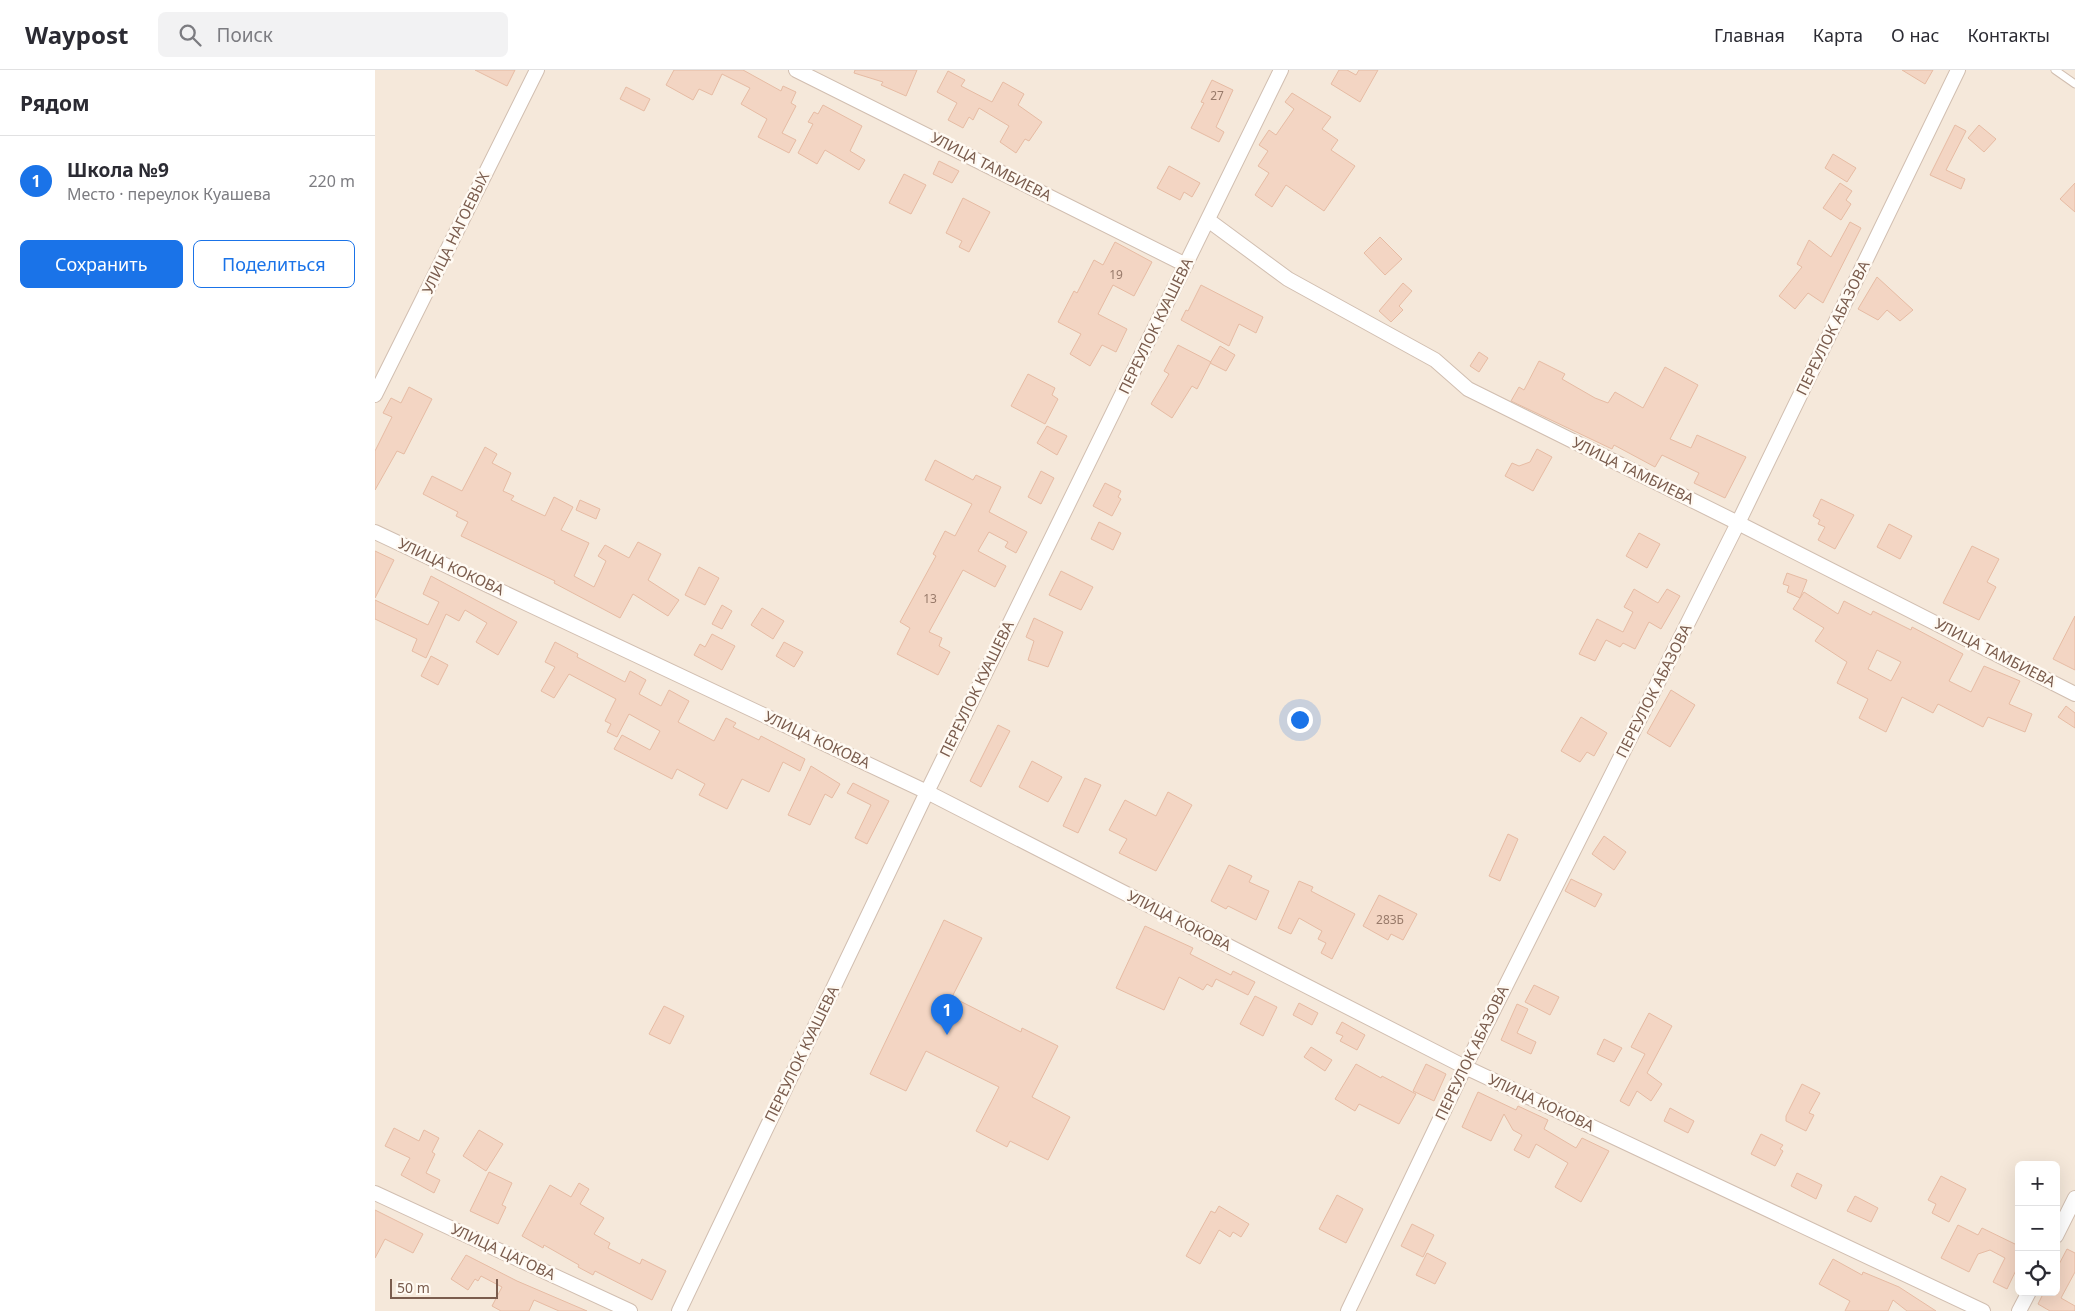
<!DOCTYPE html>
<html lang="ru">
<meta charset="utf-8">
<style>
:root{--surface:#fff;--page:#f2f2f3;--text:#2b2b33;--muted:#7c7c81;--line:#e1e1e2;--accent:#1a73e8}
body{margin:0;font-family:"Noto Sans",sans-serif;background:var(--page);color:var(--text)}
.controls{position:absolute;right:15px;bottom:15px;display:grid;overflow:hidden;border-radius:8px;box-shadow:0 5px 20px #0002}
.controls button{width:45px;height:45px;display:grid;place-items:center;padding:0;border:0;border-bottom:1px solid var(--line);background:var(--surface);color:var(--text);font:25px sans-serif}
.scale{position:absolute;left:15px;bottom:12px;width:108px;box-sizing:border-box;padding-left:5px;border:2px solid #7a5c4d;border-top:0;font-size:14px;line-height:18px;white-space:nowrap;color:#7a5c4d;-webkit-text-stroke:4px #fffaf3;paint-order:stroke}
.you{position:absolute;left:924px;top:649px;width:18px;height:18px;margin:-12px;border:4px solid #fff;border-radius:50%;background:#1a73e8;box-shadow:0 0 0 8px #1a73e833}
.badge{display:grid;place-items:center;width:32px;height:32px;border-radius:50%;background:var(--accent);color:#fff;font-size:16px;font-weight:700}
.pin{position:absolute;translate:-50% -41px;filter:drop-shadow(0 1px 2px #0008)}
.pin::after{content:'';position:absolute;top:26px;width:18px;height:15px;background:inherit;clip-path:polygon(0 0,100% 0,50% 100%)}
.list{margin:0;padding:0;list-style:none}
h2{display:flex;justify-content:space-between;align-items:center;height:65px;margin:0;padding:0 20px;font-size:21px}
h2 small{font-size:16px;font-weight:400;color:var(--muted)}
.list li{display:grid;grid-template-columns:32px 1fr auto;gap:15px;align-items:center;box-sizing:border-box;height:90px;padding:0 20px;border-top:1px solid var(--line)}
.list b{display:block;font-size:19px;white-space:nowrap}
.list p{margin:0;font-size:16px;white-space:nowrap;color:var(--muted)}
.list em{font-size:16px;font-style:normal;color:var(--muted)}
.actions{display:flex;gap:10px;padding:15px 20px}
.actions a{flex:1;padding:11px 0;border:1px solid var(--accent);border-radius:8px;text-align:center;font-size:18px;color:var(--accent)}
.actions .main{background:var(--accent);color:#fff}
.icon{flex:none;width:28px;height:28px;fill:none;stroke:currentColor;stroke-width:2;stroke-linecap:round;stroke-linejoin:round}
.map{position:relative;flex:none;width:1700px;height:1241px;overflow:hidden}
header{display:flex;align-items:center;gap:30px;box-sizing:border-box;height:70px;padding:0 25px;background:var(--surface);border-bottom:1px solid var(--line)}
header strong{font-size:24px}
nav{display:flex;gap:28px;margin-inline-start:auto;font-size:18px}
.search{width:350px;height:45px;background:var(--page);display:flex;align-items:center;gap:12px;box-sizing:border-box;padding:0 18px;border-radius:8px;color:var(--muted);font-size:19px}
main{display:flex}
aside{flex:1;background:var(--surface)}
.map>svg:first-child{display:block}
.residential{fill:#f5e8da;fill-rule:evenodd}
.building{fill:#f3d5c3;stroke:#e6bba3;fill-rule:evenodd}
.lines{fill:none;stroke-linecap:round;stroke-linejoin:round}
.lane-casing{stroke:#d1beb0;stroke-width:9}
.street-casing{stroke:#d1beb0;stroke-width:16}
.lane{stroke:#fff;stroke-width:7}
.street{stroke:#fff;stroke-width:14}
.labels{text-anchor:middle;stroke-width:5;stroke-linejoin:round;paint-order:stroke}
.number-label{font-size:12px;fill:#987a6a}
.street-label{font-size:15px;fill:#7a5c4d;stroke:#fffaf3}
</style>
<header>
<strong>Waypost</strong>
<div class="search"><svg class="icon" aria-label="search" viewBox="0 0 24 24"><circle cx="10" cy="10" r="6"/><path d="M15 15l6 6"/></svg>Поиск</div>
<nav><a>Главная</a><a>Карта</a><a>О нас</a><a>Контакты</a></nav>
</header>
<main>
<aside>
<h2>Рядом<small></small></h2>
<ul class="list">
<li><span class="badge">1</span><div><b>Школа №9</b><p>Место · переулок Куашева</p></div><em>220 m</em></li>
</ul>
<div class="actions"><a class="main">Сохранить</a><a>Поделиться</a></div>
</aside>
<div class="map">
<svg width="1700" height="1241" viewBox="0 0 1700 1241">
<rect width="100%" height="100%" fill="#fdf6ec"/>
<path class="residential" d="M0 0H1700V1241H0ZM1644 1095H1681V1222H1644Z"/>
<path class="building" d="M100 0H140L132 16Z
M299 0H368L406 21 408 16 421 22 416 33 421 36 407 63 421 70 414 83 383 67 392 49 366 34 375 18 347 4 337 25 324 19 318 30 291 15Z
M480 0H542L531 26 506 15 508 12 479 3Z
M964 0H972L981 5 984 0H1003L985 32 956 14Z
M1527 0H1558L1550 14Z
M573 1 590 10 586 16 617 32 628 12 649 24 643 35 667 52 654 71 650 69 641 83 625 72 634 56 604 38 598 50 594 47 588 58 573 50 582 33 562 22Z
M837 10 858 20 841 57 849 62 844 72 816 58 829 33 826 32Z
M251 17 275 29 269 41 245 29Z
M917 23 956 47 947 59 963 70 956 80 980 96 949 141 911 115 897 137 880 125 894 103 883 96 893 81 884 75 894 60 901 65 919 39 910 32Z
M448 35 487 56 475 81 490 90 484 100 450 80 442 94 423 83 438 54 433 52 439 42 443 44Z
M1580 55 1591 61 1571 100 1590 109 1586 119 1555 105Z
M1604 55 1621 69 1609 82 1593 68Z
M1458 84 1481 98 1472 112 1450 98Z
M564 91 584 101 577 113 558 104Z
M794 96 825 113 817 127 809 122 805 130 782 118Z
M529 104 551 115 536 144 514 133Z
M1465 113 1477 121 1471 130 1476 134 1466 150 1448 138Z
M1700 113V142L1685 129Z
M588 128 615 142 594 182 584 177 587 171 571 163Z
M1475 152 1486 158 1448 233 1433 223 1420 239 1404 226 1427 197 1422 194 1434 170 1456 187Z
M1005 167 1027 189 1010 205 989 183Z
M740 172 777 192 759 226 738 215 723 244 752 259 741 282 727 275 715 296 695 284 706 264 683 252 699 221 702 223 719 190 728 195Z
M1502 207 1538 240 1525 251 1512 240 1503 250 1483 239Z
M1028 213 1037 221 1024 236 1028 240 1016 252 1004 241Z
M826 215 888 247 881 263 864 254 854 276 806 250 811 240 813 241Z
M803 275 836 292 822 319 817 316 797 348 776 334 794 304 789 301Z
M845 276 860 285 851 301 835 293Z
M1104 282 1113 288 1104 302 1095 296Z
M1164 291 1190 304 1187 309 1220 328 1233 333 1240 322 1268 338 1290 297 1323 315 1295 369 1316 378 1322 365 1371 387 1350 428 1319 413 1324 403 1287 385 1280 397 1239 375 1237 379 1136 331 1144 317 1149 320Z
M653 304 680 318 677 325 683 329 670 354 636 336Z
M34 317 57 329 29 384 22 381 0 420V381L17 347 8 343 16 328 26 333Z
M672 356 692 366 682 385 662 373Z
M110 377 122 384 117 393 136 403 128 421 139 426 136 430 170 446 179 427 198 437 186 460 214 473 199 506 219 517 231 491 223 486 230 475 254 488 263 472 286 484 273 510 304 530 293 546 258 524 245 548 179 513 180 511 86 466 93 452 81 446 83 442 48 424 57 406 87 421Z
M1162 379 1177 387 1158 421 1130 406 1137 393 1144 396 1155 392Z
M560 390 598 410 601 405 626 417 614 442 652 462 641 483 630 477 633 472 614 462 603 481 631 496 620 517 588 500 554 562 567 568 564 576 575 582 563 605 522 584 535 558 525 552 561 486 558 484 570 461 580 466 597 434 550 410Z
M666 401 679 408 666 434 653 427Z
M730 413 746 421 743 427 746 429 737 446 718 436Z
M1446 429 1479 445 1460 479 1443 470 1450 457 1443 454 1445 450 1438 446Z
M205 430 225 439 221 449 201 440Z
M724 452 746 463 738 480 716 469Z
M1514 454 1537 466 1525 489 1502 477Z
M1264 463 1285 474 1272 498 1251 486Z
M1597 476 1624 489 1612 512 1621 517 1604 550 1568 533Z
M0 481 19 490 0 528Z
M324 497 344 508 330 535 310 525Z
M686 501 718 517 706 540 674 525Z
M1412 503 1432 510 1425 528 1429 522 1463 544 1469 531 1496 545 1498 541 1536 560 1537 557 1588 584 1574 611 1596 622 1609 596 1645 611 1634 634 1657 644 1650 662 1613 647 1608 657 1563 634 1558 643 1527 627 1511 662 1484 648 1493 629 1462 613 1472 592 1440 571 1449 558 1418 539 1425 528 1412 522 1414 516 1408 514ZM1502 580 1526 592 1516 611 1493 599Z
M56 506 142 552 123 585 101 572 112 553 90 540 84 551 71 544 51 588 37 581 42 569 0 549V530L53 555 64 532 48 524Z
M1259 519 1283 533 1292 519 1305 526 1286 559 1274 552 1260 579 1248 573 1245 577 1231 570 1220 591 1204 584 1222 549 1248 562 1258 542 1249 537Z
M347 535 357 541 347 559 337 554Z
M387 538 409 551 398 569 376 555Z
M1700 546V600L1678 589Z
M659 548 688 562 673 597 653 590 659 571 651 567Z
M337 564 360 576 347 600 319 585 325 574 330 577Z
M180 572 203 584 202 587 250 612 255 601 271 610 264 624 286 636 294 620 314 631 303 652 339 671 351 648 361 653 358 657 384 670 386 666 430 689 425 701 408 692 394 722 367 709 352 739 324 725 330 714 302 699 297 709 239 679 247 665 275 680 285 661 254 644 242 667 232 662 236 654 230 651 241 629 194 604 179 628 166 621 180 597 170 592Z
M409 572 428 582 419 597 401 586Z
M56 586 73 595 63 615 46 606Z
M1296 620 1320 635 1295 677 1272 663Z
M1691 636 1700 643V658L1683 647Z
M1206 647 1232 663 1219 686 1212 682 1205 692 1186 681Z
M623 655 635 661 606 717 595 711Z
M657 691 687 707 673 732 644 717Z
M436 696 465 714 457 728 450 724 435 755 413 745Z
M710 708 726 715 703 763 688 756Z
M478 713 514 731 492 774 480 768 496 735 472 723Z
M793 722 817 735 781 801 744 783 752 769 734 760 750 730 781 746Z
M1133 764 1143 769 1125 811 1114 806Z
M1229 766 1251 782 1239 800 1217 784Z
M854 795 877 806 874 812 894 821 881 850 853 836 851 839 836 831Z
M1196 809 1227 824 1220 837 1190 821Z
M924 811 938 817 936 821 980 844 957 889 946 883 951 873 943 869 947 861 924 848 916 864 903 858Z
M1004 825 1042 844 1028 870 1016 864 1013 870 988 856Z
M569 850 607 868 577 927 646 962 647 958 683 976 657 1027 695 1047 673 1090 635 1071 632 1077 601 1061 624 1017 551 981 531 1021 495 1004Z
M770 856 818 878 815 884 856 905 858 901 880 912 873 925 841 909 837 917 832 914 828 920 804 907 789 940 741 918Z
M1159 915 1184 927 1175 945 1150 932Z
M880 926 902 937 888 966 865 954Z
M924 933 943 943 937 955 918 945Z
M1142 934 1153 939 1142 963 1161 972 1156 984 1126 970Z
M289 936 309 946 295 974 274 964Z
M1274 943 1297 956 1272 1003 1287 1014 1276 1031 1262 1021 1254 1036 1245 1031 1270 984 1256 977Z
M967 952 990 965 982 980 965 971 968 966 961 963Z
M1229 969 1247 978 1239 992 1222 984Z
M936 977 957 990 950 1001 929 987Z
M981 994 1006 1008 1007 1006 1041 1024 1024 1054 984 1034 980 1041 960 1029Z
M1051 994 1071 1004 1059 1031 1038 1021Z
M1427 1014 1445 1023 1434 1043 1439 1045 1431 1061 1411 1051V1046Z
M1103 1022 1141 1040 1143 1036 1173 1050 1169 1059 1201 1078 1207 1068 1234 1081 1206 1132 1180 1117 1193 1093 1161 1074 1154 1088 1139 1080 1147 1065 1138 1060 1129 1044 1116 1071 1087 1057Z
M1295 1038 1319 1051 1313 1063 1289 1051Z
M19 1058 44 1071 49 1060 64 1068 57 1082 60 1084 51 1103 65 1110 59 1123 26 1105 35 1088 10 1076Z
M104 1060 128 1074 111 1101 88 1086Z
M1386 1064 1408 1075 1405 1079 1408 1081 1400 1096 1376 1084Z
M114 1102 137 1113 127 1135 131 1137 123 1154 95 1141Z
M1422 1103 1447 1115 1441 1129 1416 1116Z
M1566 1106 1591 1119 1574 1152 1557 1143 1561 1134 1553 1130Z
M204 1113 214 1119 205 1134 229 1148 219 1164 235 1173 233 1178 265 1194 267 1189 291 1201 277 1230 220 1201 218 1205 203 1197 204 1195 169 1175 168 1178 147 1166 175 1115 196 1127Z
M962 1125 988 1139 971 1173 944 1159Z
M1480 1126 1503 1138 1496 1152 1472 1141Z
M844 1136 874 1154 866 1167 858 1162 855 1167 844 1160 825 1194 811 1186 836 1141 840 1143Z
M0 1140 48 1164 38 1183 10 1169 0 1188Z
M1037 1154 1059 1165 1048 1187 1026 1176Z
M1583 1155 1603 1165 1607 1158 1644 1176V1194L1632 1219 1618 1212 1630 1188 1615 1180 1603 1184 1594 1202 1566 1188Z
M1692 1179 1700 1183V1202L1686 1228 1700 1236V1241H1675L1663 1234 1669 1222H1681V1200Z
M1052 1183 1071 1193 1060 1214 1041 1205Z
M91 1185 142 1211 212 1241H184L159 1230 154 1241H126L117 1236 127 1217 106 1206 103 1211 100 1209 93 1220 76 1209Z
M1458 1189 1487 1205 1488 1202 1524 1217 1561 1241H1532L1518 1230 1513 1241H1470L1475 1231 1444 1214Z"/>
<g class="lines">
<g class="lane-casing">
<path id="lane" d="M1680 0 1700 14"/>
</g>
<g class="street-casing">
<path id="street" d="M421 0 811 195
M833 150 913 209 1060 290 1093 319 1363 453 1700 624
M0 325 162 0
M0 462 552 722 1090 997 1608 1241
M0 1123 255 1241
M1681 1166 1700 1128
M304 1241 552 722 906 0
M973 1241 1090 997 1363 453 1583 0
M1644 1241 1654 1222"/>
</g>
<use href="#lane" class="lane"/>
<use href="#street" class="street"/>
</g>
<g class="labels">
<g class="number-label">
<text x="842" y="30">27</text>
<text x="741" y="209">19</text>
<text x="555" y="533">13</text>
<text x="1015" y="854">283Б</text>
</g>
<g class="street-label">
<text transform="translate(616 97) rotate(27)" y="5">УЛИЦА ТАМБИЕВА</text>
<text transform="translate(81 163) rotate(-64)" y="5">УЛИЦА НАГОЕВЫХ</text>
<text transform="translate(781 256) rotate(-64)" y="5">ПЕРЕУЛОК КУАШЕВА</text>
<text transform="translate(1458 258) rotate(-64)" y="5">ПЕРЕУЛОК АБАЗОВА</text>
<text transform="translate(1258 401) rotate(26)" y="5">УЛИЦА ТАМБИЕВА</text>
<text transform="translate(76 497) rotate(25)" y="5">УЛИЦА КОКОВА</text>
<text transform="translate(1620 583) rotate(27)" y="5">УЛИЦА ТАМБИЕВА</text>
<text transform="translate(602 619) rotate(-64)" y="5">ПЕРЕУЛОК КУАШЕВА</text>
<text transform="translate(1279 621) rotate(-63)" y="5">ПЕРЕУЛОК АБАЗОВА</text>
<text transform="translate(442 670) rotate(25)" y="5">УЛИЦА КОКОВА</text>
<text transform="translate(804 851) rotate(27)" y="5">УЛИЦА КОКОВА</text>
<text transform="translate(1097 983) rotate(-64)" y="5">ПЕРЕУЛОК АБАЗОВА</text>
<text transform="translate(427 984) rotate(-64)" y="5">ПЕРЕУЛОК КУАШЕВА</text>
<text transform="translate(1166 1033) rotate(25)" y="5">УЛИЦА КОКОВА</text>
<text transform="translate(128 1182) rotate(25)" y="5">УЛИЦА ЦАГОВА</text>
</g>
</g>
</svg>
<div class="controls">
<button>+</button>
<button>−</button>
<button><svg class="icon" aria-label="locate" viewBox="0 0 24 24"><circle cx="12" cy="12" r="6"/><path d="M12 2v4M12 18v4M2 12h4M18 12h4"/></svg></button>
</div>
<div class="scale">50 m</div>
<div class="you"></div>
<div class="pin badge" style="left:572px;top:965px">1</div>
</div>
</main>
